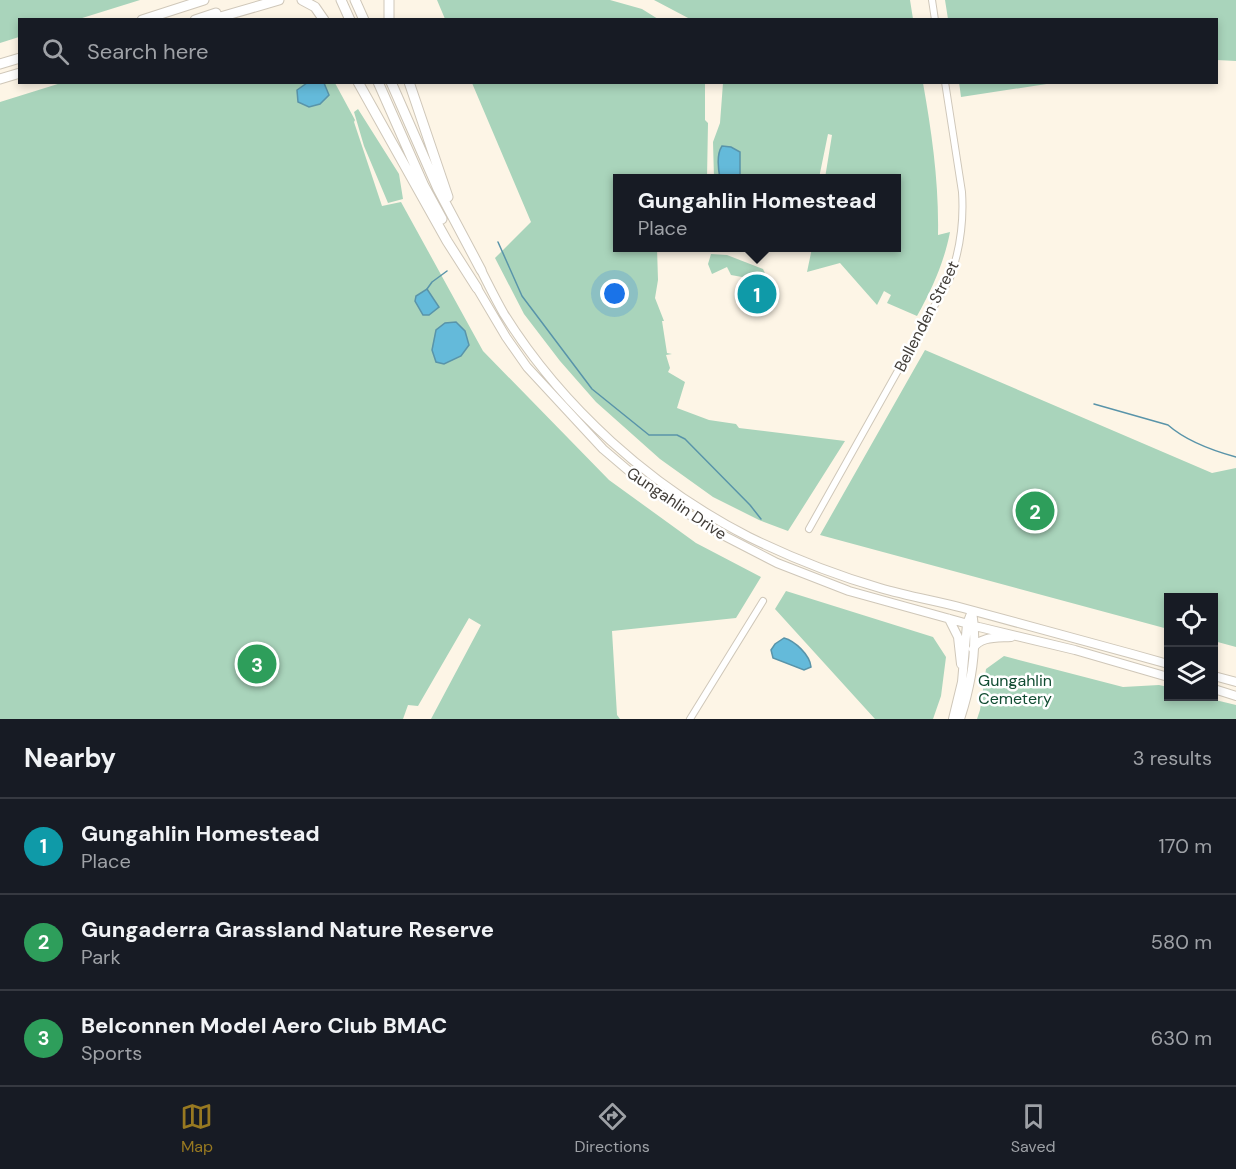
<!DOCTYPE html>
<style>
:root{--surface:#171b24;--page:#242831;--text:#f1f3f6;--muted:#9ea1a6;--line:#363941;--accent:#987921}
body{margin:0;font-family:"DM Sans",sans-serif;background:var(--page);color:var(--text)}
.controls{position:absolute;right:18px;bottom:18px;display:grid;overflow:hidden;border-radius:0px;box-shadow:0 3px 9px #0003}
.controls button{width:54px;height:54px;display:grid;place-items:center;padding:0;border:0;border-bottom:2px solid var(--line);background:var(--surface);color:var(--text);font:30px sans-serif}
.you{position:absolute;left:615px;top:294px;width:21px;height:21px;margin:-15px;border:4px solid #fff;border-radius:50%;background:#1a73e8;box-shadow:0 0 0 9px #1a73e833}
.badge{display:grid;place-items:center;width:39px;height:39px;border-radius:50%;background:var(--accent);color:#fff;font-size:20px;font-weight:700}
.pin{position:absolute;translate:-50% -50%;border:3px solid #fff;box-shadow:0 2px 6px #0006}
.popup{position:absolute;left:613px;top:174px;width:288px;height:78px;box-sizing:border-box;display:grid;place-content:center;border-radius:0px;background:var(--surface);filter:drop-shadow(0 2px 4px #0005);font-size:20px;white-space:nowrap;color:var(--muted)}
.popup b{font-size:22px;color:var(--text)}
.popup::after{content:'';position:absolute;left:50%;top:100%;margin-left:-12px;border:12px solid transparent;border-top-color:var(--surface)}
.list{margin:0;padding:0;list-style:none}
h2{display:flex;justify-content:space-between;align-items:center;height:78px;margin:0;padding:0 24px;font-size:26px}
h2 small{font-size:20px;font-weight:400;color:var(--muted)}
.list li{display:grid;grid-template-columns:39px 1fr auto;gap:18px;align-items:center;box-sizing:border-box;height:96px;padding:0 24px;border-top:2px solid var(--line)}
.list b{display:block;font-size:22px;white-space:nowrap}
.list p{margin:0;font-size:20px;white-space:nowrap;color:var(--muted)}
.list em{font-size:20px;font-style:normal;color:var(--muted)}
.icon{flex:none;width:33px;height:33px;fill:none;stroke:currentColor;stroke-width:2;stroke-linecap:round;stroke-linejoin:round}
.map{position:relative;flex:none;width:1236px;height:719px;overflow:hidden}
.search{position:absolute;background:var(--surface);box-shadow:0 3px 9px #0003;left:18px;right:18px;top:18px;height:66px;display:flex;align-items:center;gap:15px;box-sizing:border-box;padding:0 21px;border-radius:0px;color:var(--muted);font-size:22px}
.sheet{height:366px;background:var(--surface)}
nav{display:flex;justify-content:space-around;align-items:center;box-sizing:border-box;height:84px;border-top:2px solid var(--line);background:var(--surface);font-size:16px;color:var(--muted)}
nav a{display:grid;justify-items:center;gap:3px}
nav .on{color:var(--accent)}
.map>svg:first-child{display:block}
.green{fill:#a9d4bb}
.water{fill:#64bada;stroke:#5994a9;stroke-width:1.5}
.lines{fill:none;stroke-linecap:round;stroke-linejoin:round}
.stream{stroke:#5994a9;stroke-width:1.5}
.minor-casing{stroke:#cfc7b9;stroke-width:8}
.major-casing{stroke:#cfc7b9;stroke-width:10}
.highway-casing{stroke:#cfc7b9;stroke-width:11}
.minor{stroke:#fff;stroke-width:6}
.major{stroke:#fff;stroke-width:8}
.highway{stroke:#fff;stroke-width:9}
.labels{text-anchor:middle;stroke-width:5;stroke-linejoin:round;paint-order:stroke}
.street-label{font-size:16px;fill:#403c37;stroke:#fff}
.park-label{font-size:16px;fill:#114c32;stroke:#fff}
</style>
<div class="map">
<svg width="1236" height="719" viewBox="0 0 1236 719">
<rect width="100%" height="100%" fill="#fdf5e6"/>
<path class="green" d="M0 0H140L79 19 20 20 19 37 0 43Z
M437 0H610L642 9 658 19H445Z
M654 0H910L913 19H690Z
M945 0H1236V61L1217 60 1216 20 948 19Z
M959 82H1053V83L961 97Z
M61 83H335L355 120 354 122 382 206 401 202 483 351 609 480 696 543 761 577 736 618 612 631 617 715 620 719H431L481 625 469 618 418 706 408 705 403 719H0V102Z
M472 83H705V120L708 123 707 178H618V248H657L658 280 655 298 664 321H662L667 353 672 354 666 355 670 368 668 372 685 382 677 408 709 420 736 424 739 428 845 441 788 531 759 520 713 497 660 459 596 402 560 361 524 314 495 258 531 222Z
M723 83H923C932 134 939 183 938 235L950 232C944 263 932 289 917 316L887 303 891 295 884 291 877 305 840 263 807 272 812 248H897V178H825L832 135 828 134 819 178H714L713 142 720 123Z
M358 109 399 174 403 199 388 203 364 146 354 112Z
M711 254 727 255 763 269 769 282 731 275 727 267 712 274 708 264Z
M925 350 1212 473 1236 468V647L1214 641V598H1168V629L820 535Z
M786 591 933 637 946 657 941 696 933 719H875L775 609Z
M1004 656 1123 687 1159 685 1168 687V696L1203 697 1236 705V719H977L980 710 986 669Z"/>
<path class="water" d="M307 83H324L329 95 320 104 309 107 298 102 297 90Z
M722 146 731 147 740 152V178H720C718 168 716 155 722 146Z
M427 289 439 307 429 315H423L415 301 416 296Z
M456 322 465 331 469 345 461 356 444 364 436 362 432 350 436 330 445 323Z
M784 638C795 641 810 655 811 667L804 670 773 658 771 650 775 644Z"/>
<g class="lines">
<path class="stream" d="M498 242 522 296 592 389 649 435H677L685 439 750 505 761 519
M427 289 432 282 447 271
M1094 404 1168 425C1185 440 1214 451 1236 457"/>
<g class="minor-casing">
<path id="minor" d="M932 0 935 20
M809 529 950 278C960 250 964 222 962 192L945 82
M690 719 763 601"/>
</g>
<g class="major-casing">
<path id="major" d="M481 270C488 284 496 300 504 314 562 407 651 487 749 537 790 557 835 575 880 588 907 596 936 601 963 608 1032 627 1100 645 1168 664
M477 288 506 337 527 367 603 449 650 489 713 530 777 563 849 591 979 627 1075 650 1168 677
M949 619 958 637 961 664
M973 649C979 636 998 638 1011 637
M1214 676 1236 682
M1214 689 1236 696
M953 719 962 682 967 624 972 611
M960 719C971 685 978 646 972 611"/>
</g>
<g class="highway-casing">
<path id="highway" d="M302 0 315 7 324 20
M341 0 350 20
M355 0 364 20
M389 0V20
M142 20 204 0
M195 20 216 13
M210 20 279 0
M0 64 20 58
M0 79 20 73
M358 82 447 241 477 288
M378 82 424 186 442 219
M391 82 438 189 481 270
M409 82 448 197"/>
</g>
<use href="#minor" class="minor"/>
<use href="#major" class="major"/>
<use href="#highway" class="highway"/>
</g>
<g class="labels">
<g class="street-label">
<text transform="translate(926 316) rotate(-63)" y="6">Bellenden Street</text>
<text transform="translate(677 503) rotate(34)" y="6">Gungahlin Drive</text>
</g>
<g class="park-label">
<text x="1015" y="686">Gungahlin<tspan x="1015" dy="18">Cemetery</tspan></text>
</g>
</g>
</svg>
<div class="controls">
<button><svg class="icon" aria-label="locate" viewBox="0 0 24 24"><circle cx="12" cy="12" r="6"/><path d="M12 2v4M12 18v4M2 12h4M18 12h4"/></svg></button>
<button><svg class="icon" aria-label="layers" viewBox="0 0 24 24"><path d="M12 4l9 5-9 5-9-5zM3 14l9 5 9-5"/></svg></button>
</div>
<div class="you"></div>
<div class="pin badge" style="left:757px;top:294px;background:#0f9aa8">1</div>
<div class="popup"><b>Gungahlin Homestead</b>Place</div>
<div class="pin badge" style="left:1035px;top:511px;background:#2e9e5b">2</div>
<div class="pin badge" style="left:257px;top:664px;background:#2e9e5b">3</div>
<div class="search"><svg class="icon" aria-label="search" viewBox="0 0 24 24"><circle cx="10" cy="10" r="6"/><path d="M15 15l6 6"/></svg>Search here</div>
</div>
<section class="sheet">
<h2>Nearby<small>3 results</small></h2>
<ul class="list">
<li><span class="badge" style="background:#0f9aa8">1</span><div><b>Gungahlin Homestead</b><p>Place</p></div><em>170 m</em></li>
<li><span class="badge" style="background:#2e9e5b">2</span><div><b>Gungaderra Grassland Nature Reserve</b><p>Park</p></div><em>580 m</em></li>
<li><span class="badge" style="background:#2e9e5b">3</span><div><b>Belconnen Model Aero Club BMAC</b><p>Sports</p></div><em>630 m</em></li>
</ul>
</section>
<nav>
<a class="on"><svg class="icon" aria-label="map" viewBox="0 0 24 24"><path d="M3 6l6-2 6 2 6-2v14l-6 2-6-2-6 2zM9 4v14M15 6v14"/></svg>Map</a>
<a><svg class="icon" aria-label="directions" viewBox="0 0 24 24"><path d="M12 3l9 9-9 9-9-9zM9 14v-3h6M13 9l2 2-2 2"/></svg>Directions</a>
<a><svg class="icon" aria-label="saved" viewBox="0 0 24 24"><path d="M7 4h10v16l-5-4-5 4z"/></svg>Saved</a>
</nav>
